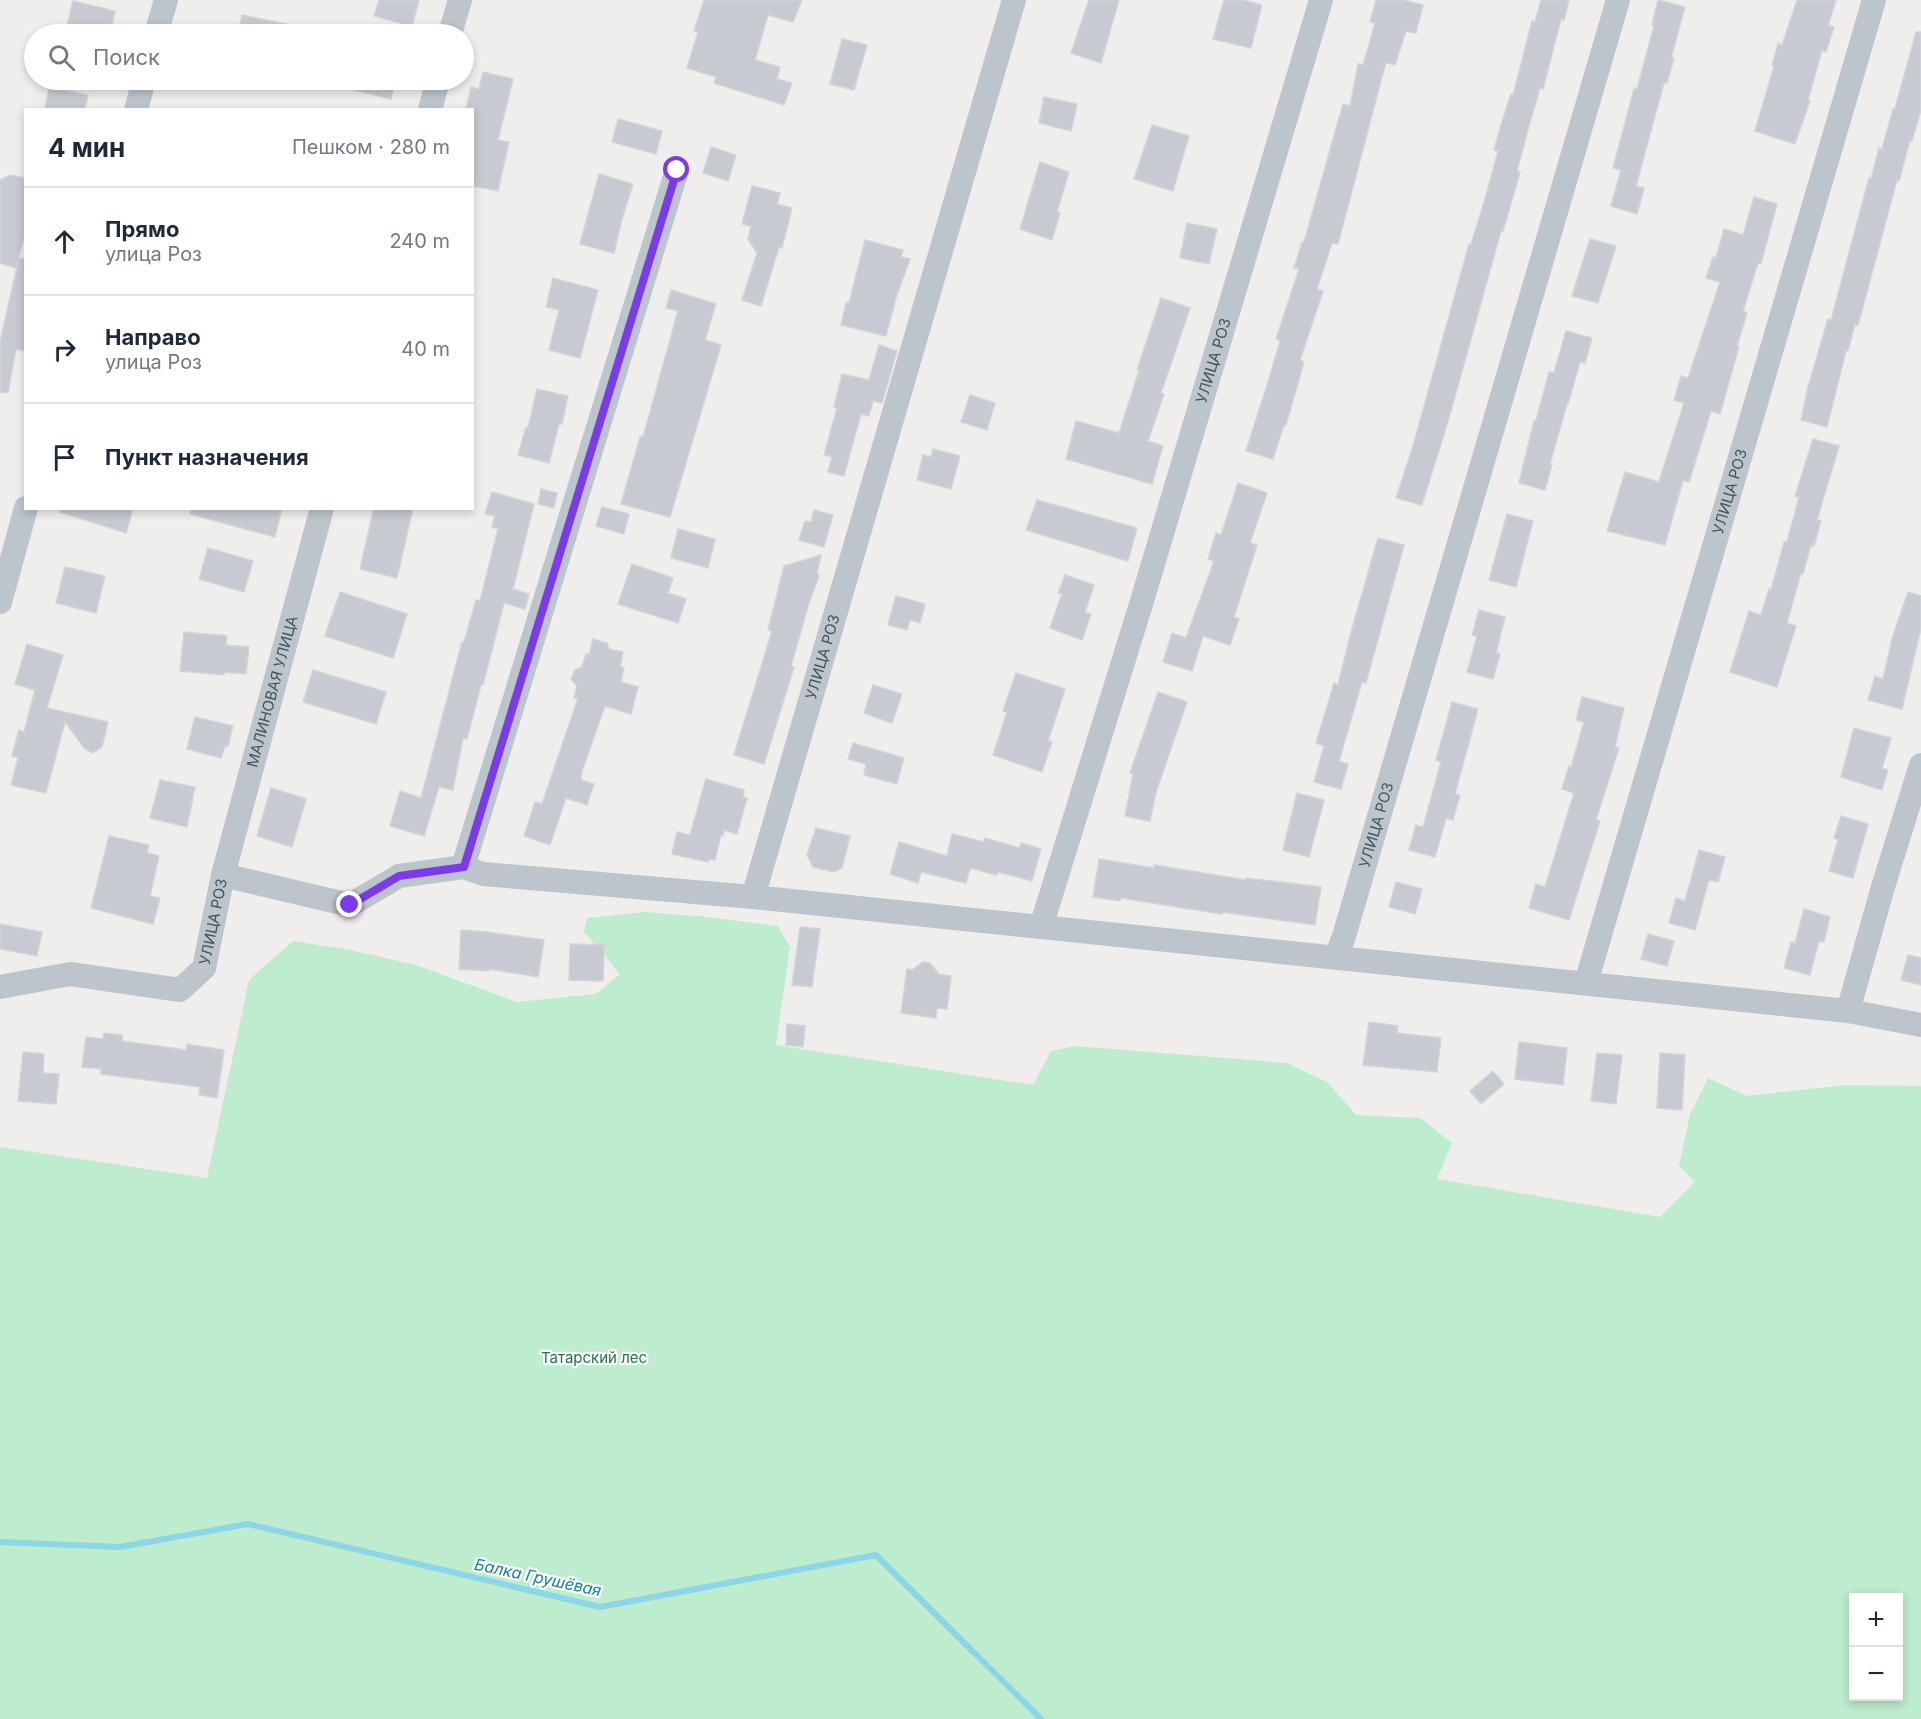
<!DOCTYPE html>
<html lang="ru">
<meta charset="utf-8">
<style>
:root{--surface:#fff;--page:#f2f2f3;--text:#1f2937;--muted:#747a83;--line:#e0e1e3}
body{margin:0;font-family:Inter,sans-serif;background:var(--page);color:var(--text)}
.controls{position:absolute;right:18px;bottom:18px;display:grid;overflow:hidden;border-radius:0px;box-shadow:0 3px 9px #0003}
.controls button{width:54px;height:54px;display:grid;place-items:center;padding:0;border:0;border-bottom:2px solid var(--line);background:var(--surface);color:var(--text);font:30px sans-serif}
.stop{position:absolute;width:18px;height:18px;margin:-14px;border:4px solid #7c3aed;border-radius:50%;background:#fff}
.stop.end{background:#7c3aed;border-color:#fff;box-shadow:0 2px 6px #0008}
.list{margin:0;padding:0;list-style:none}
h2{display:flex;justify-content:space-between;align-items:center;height:78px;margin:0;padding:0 24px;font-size:26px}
h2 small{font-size:20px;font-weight:400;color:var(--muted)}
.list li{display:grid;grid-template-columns:39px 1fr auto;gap:18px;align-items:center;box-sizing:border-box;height:108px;padding:0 24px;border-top:2px solid var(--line)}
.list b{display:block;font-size:22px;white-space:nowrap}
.list p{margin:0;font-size:20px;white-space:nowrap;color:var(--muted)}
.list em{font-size:20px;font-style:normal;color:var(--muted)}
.icon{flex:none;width:33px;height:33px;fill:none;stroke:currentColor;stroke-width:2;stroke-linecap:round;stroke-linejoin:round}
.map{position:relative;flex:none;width:1921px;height:1719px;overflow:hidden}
.search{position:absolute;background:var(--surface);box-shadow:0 3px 9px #0003;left:24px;top:24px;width:450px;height:66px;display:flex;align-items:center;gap:15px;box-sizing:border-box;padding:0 21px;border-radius:33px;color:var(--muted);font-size:22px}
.panel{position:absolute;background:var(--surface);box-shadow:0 3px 9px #0003;left:24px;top:108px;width:450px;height:402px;border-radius:0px}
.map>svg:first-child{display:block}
.green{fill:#bdecce;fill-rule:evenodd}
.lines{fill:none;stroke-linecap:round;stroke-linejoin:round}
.stream{stroke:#8cd6e7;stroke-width:6}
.building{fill:#c7cad0;stroke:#d1d4d9;stroke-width:1.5}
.minor{stroke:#bcc5cc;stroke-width:24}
.route{stroke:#7c3aed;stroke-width:8}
.labels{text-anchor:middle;stroke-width:4.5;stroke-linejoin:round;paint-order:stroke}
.street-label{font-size:15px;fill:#46515a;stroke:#fff}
.park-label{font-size:15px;fill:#1b7747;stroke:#fff}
.water-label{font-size:16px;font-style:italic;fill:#138099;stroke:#fff}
</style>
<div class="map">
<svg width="1921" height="1719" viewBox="0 0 1921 1719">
<rect width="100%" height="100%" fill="#f0eded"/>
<path class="green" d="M645 912 707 917 778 926 790 947 776 1045 1033 1085 1051 1051 1075 1046 1287 1063 1327 1082 1356 1115 1420 1118 1452 1143 1437 1179 1660 1217 1695 1182 1679 1166 1690 1114 1708 1078 1747 1096 1846 1085 1921 1086V1719H0V1147L207 1178 249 980 293 941 350 950 416 965 517 1002 596 994 620 974 584 932 587 918ZM1854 1598H1898V1696H1854Z"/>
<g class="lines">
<path class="stream" d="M0 1542 120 1547 248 1524 600 1607 876 1555 1041 1719"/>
</g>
<path class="building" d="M379 0H419L412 26 374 16Z
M704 0H802L793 22 768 15 755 60 780 67 777 79 792 83 784 105 714 83 716 77 687 68 698 32 694 31Z
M1089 0H1119L1101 63 1071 53Z
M1224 0H1243L1262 5 1251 48 1213 39Z
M1376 0H1404L1423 5 1416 33 1406 31 1395 65 1386 62 1338 244 1332 243 1317 289 1323 291 1300 360 1304 362 1286 425H1284L1273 459 1246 451 1269 379 1280 341 1276 339 1299 269 1294 268 1302 242H1304L1343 104 1350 106 1358 64 1363 65 1375 23 1370 22Z
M1541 0H1569L1564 20 1561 19 1543 89 1540 88 1529 126 1517 171 1520 172 1513 197 1503 231H1501L1449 418 1422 505 1396 498 1413 446 1469 244H1471L1485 199 1498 151 1494 150 1501 125 1511 94 1513 95 1532 21 1535 22Z
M1658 0 1685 7 1671 58H1674L1667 83H1664L1636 186 1644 188 1637 214 1611 206 1621 170 1613 168 1634 89H1637L1654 26 1652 25Z
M1797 0H1836L1828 26 1834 27 1826 52 1822 50 1808 100 1810 101 1795 144 1755 131 1774 66 1772 65 1778 44 1782 45Z
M73 1 115 11 110 34H65Z
M242 15 301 27 300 34H238Z
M1916 32H1921V110L1912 141 1910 140 1899 181 1897 180 1858 325 1855 324 1848 351H1846L1827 427 1801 420 1808 387 1828 319 1831 320 1869 178 1871 179 1879 148 1882 149 1893 109H1895Z
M842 39 867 45 854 90 830 84Z
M483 72 513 79 498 140 509 142 498 191 472 186V110H466L471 87 479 89Z
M337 80H396L391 99 337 86Z
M49 87 88 95 85 110H45Z
M1044 97 1077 104 1071 131 1039 123Z
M618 119 662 131 656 154 612 142Z
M1152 125 1189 136 1173 191 1134 179Z
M711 147 736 155 728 181 703 173Z
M1040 162 1069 172 1057 212 1060 213 1052 240 1020 229Z
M599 174 633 184 622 219 614 253 580 244Z
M10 175 26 178V230L16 268 0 263V180Z
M752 186 780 193 777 204 792 208 782 248 779 247 761 306 742 300 757 253 748 239 751 226 742 224Z
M1754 197 1777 204 1761 264 1758 263 1743 311 1747 313 1737 346 1739 347 1720 414 1711 411 1689 482 1683 480 1665 545 1607 531 1625 472 1659 482 1684 403 1674 400 1681 376 1688 378 1720 282 1706 278 1713 257 1716 258 1724 229 1743 235Z
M1187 223 1217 229 1209 264 1180 258Z
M1590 239 1616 246 1598 303 1572 296Z
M865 240 903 250 901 257 910 259 896 298 886 336 841 325 846 303H849Z
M19 258 26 259V351L16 349 8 393 0 392V342Z
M553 278 598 290 580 358 549 350 559 310 546 307Z
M671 290 716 304 705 340 721 345 670 517 621 504 640 437H643L678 311 666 308Z
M1161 298 1190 308 1161 393 1164 394 1148 441 1163 446 1152 484 1066 459 1076 421 1119 433 1139 371 1137 370Z
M1566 331 1592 338 1585 363 1580 362 1568 404H1567L1550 464 1552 465 1545 490 1519 483 1534 421H1536L1549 372 1554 373Z
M879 345 897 351 882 403 873 401 869 416 861 414 844 476 828 472 832 457 824 455 837 408 834 407 842 374 869 380Z
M537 389 568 396 562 424H559L549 463 518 455 526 427 528 428Z
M970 395 995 403 987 430 961 422Z
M1813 439 1839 446 1817 520 1821 521 1814 546 1811 545 1803 574 1801 573 1787 623 1796 626 1777 687 1730 672 1749 611 1761 615 1769 589 1771 590 1784 542H1787L1799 497 1795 496Z
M933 449 960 456 951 489 917 480 923 455 931 457Z
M1238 483 1267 493 1250 543 1257 545 1234 617 1239 619 1230 645 1203 636 1192 671 1163 662 1172 633 1186 638 1214 561 1208 559 1216 533 1221 535Z
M541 489 557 493 554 508 538 504Z
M492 492 534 504 513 589 529 594 525 609 504 603 483 685H481L467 739 463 738 453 790 439 787 424 836 390 826 400 791 421 798 462 642H464L476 600 480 601 498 529 492 527 495 516 485 514Z
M1037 500 1137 528 1128 561 1026 530Z
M602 507 629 514 624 534 596 526Z
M61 508H133L126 533 60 512Z
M191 508H282L275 537 190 514Z
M374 508H413L397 578 360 569Z
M814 510 833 515 824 547 799 540 805 521 811 522Z
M1507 514 1533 521 1516 587 1489 580Z
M678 529 715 539 708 568 671 558Z
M1378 538 1404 545 1366 683 1362 682 1339 761 1348 764 1341 789 1314 782 1324 746 1316 743 1334 683 1338 685 1350 636Z
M208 548 253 561 244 592 199 579Z
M821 555 817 572 819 576 809 603 791 666 794 667 764 764 734 755 772 631 768 630 784 566Z
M632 564 673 578 668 593 686 599 678 623 618 604Z
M65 567 105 576 96 613 56 603Z
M1065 575 1094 585 1085 612 1091 614 1082 640 1050 628 1062 594 1058 593Z
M340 592 407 614 393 658 325 636Z
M1908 592 1921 596V628L1902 709 1868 700 1875 676 1883 679 1892 639Z
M896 596 925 604 920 623 910 620 907 630 888 625Z
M1479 610 1505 617 1496 653 1500 654 1493 679 1467 672 1477 636 1472 635Z
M184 632 227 636 226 645 249 647 246 674 224 672V675L180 671Z
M593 639 607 643 609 649 623 652 620 667 624 668 621 682 638 687 631 714 605 706 582 771 581 780 594 784 587 805 566 798 550 845 524 836 535 802 542 804 578 698H574L577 686 571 679 575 670 582 667 586 654 589 655Z
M27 644 63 655 47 708 108 722 102 747 93 753 85 749 65 722 46 793 11 785 18 758 12 756 19 730 24 732 35 690 15 684Z
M313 670 386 692 376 724 303 702Z
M1016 673 1065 689 1048 741 1052 742 1042 772 993 755 1007 712 1003 711Z
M873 685 902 694 892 723 864 713Z
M1158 692 1187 702 1156 792 1150 821 1125 816 1133 774 1130 773Z
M1582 697 1624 708 1615 747 1619 748 1596 820 1600 821 1569 920 1529 908 1536 884 1545 887 1574 793 1562 789 1569 766 1571 767 1584 722 1576 720Z
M1452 702 1478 709 1455 794 1460 795 1453 820 1446 818 1435 857 1409 850 1416 825 1423 827 1441 762 1436 760Z
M195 717 233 726 228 746H225L221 758 187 749Z
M1854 728 1891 738 1882 768 1888 770 1882 790 1841 777Z
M853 743 904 758 897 784 864 775 866 764 848 759Z
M706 779 744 790 743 797 747 798 737 834 724 830 723 836 721 835 715 860 709 859 708 862 672 854 677 832 690 835Z
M160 780 195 787 187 827 150 818Z
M271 788 306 799 292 847 257 836Z
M1297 793 1324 800 1309 857 1283 850Z
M1841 816 1868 824 1853 878 1829 871 1838 840 1834 838Z
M816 828 850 836 842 868 834 872 813 867 807 855Z
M952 834 984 842 985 838 1020 848 1021 843 1041 849 1032 881 998 872 997 875 970 868 966 883 921 872 918 883 890 874 899 842 947 856Z
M109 836 149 845 147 853 159 856 150 896 160 898 153 924 91 908Z
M1699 850 1725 857 1718 882 1709 880 1695 930 1669 923 1676 898 1685 901Z
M1099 859 1154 868V865L1246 880V878L1321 887 1315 925 1222 912V914L1121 898 1120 901 1093 897Z
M1396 882 1422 889 1415 914 1389 907Z
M1804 909 1830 917 1824 942 1819 941 1810 975 1784 968 1791 942 1795 943Z
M0 924 42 932 37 956 0 949Z
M800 927 820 929 812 987 792 985Z
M461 930 487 932 544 940 538 977 489 969V971L459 969Z
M1648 934 1674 941 1667 966 1641 959Z
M570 944 604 945 603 981 569 980Z
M1908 955 1921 958V985L1901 980Z
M923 962 930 963 939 974 951 976 947 1009 937 1008 936 1018 901 1013 907 969 912 970Z
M1369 1022 1398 1026 1397 1033 1441 1038 1437 1072 1363 1065Z
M787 1024 805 1026 803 1047 786 1045Z
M104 1033 122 1035V1041L186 1050 187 1044 224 1050 217 1098 199 1095 200 1087 101 1074V1069L82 1067 86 1037 103 1039Z
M1519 1042 1567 1048 1563 1085 1515 1079Z
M23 1052 44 1054 43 1073 59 1074 56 1104 18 1101Z
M1597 1053 1622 1055 1616 1104 1591 1101Z
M1660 1053 1685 1055 1682 1110 1657 1108Z
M1493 1071 1504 1084 1481 1104 1470 1091Z"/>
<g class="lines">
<g class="minor">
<path d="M156 34 166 0"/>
<path d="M450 34 460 0"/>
<path d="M136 110 144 80"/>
<path d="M430 110 438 80"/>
<path d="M0 602 26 508"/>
<path d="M463 867 677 170"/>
<path id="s1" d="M223 875 322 508"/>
<path id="s2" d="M753 897 1014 0"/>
<path id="s3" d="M1041 927 1142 601 1321 0"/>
<path id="s4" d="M1336 957 1344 936 1618 0"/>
<path id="s5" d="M1586 983 1874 0"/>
<path id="s6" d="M0 987 70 974 180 990 204 968 223 875 350 905 399 876 463 867 483 874 753 897 1848 1011 1921 1025"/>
<path d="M1848 1011 1883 887 1921 765"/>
</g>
</g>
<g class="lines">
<path class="route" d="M350 905 399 876 464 867 677 170"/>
</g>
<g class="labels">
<g class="street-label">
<text dy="5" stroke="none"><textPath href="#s3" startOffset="592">УЛИЦА РОЗ</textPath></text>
<text dy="5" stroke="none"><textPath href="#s5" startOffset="512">УЛИЦА РОЗ</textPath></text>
<text dy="5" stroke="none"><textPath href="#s2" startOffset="250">УЛИЦА РОЗ</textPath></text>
<text dy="5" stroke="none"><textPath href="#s1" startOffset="190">МАЛИНОВАЯ УЛИЦА</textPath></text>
<text dy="5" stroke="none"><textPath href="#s4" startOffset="138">УЛИЦА РОЗ</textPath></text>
<text dy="5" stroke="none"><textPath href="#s6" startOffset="262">УЛИЦА РОЗ</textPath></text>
</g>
<g class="park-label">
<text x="594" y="1363">Татарский лес</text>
</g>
<g class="water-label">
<text transform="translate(538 1577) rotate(12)" y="6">Балка Грушёвая</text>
</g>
</g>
</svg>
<div class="controls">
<button>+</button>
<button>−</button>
</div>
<div class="stop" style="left:677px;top:170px"></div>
<div class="stop end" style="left:350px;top:905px"></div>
<div class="search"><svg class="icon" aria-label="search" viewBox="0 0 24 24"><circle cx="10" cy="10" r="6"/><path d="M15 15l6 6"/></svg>Поиск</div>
<section class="panel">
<h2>4 мин<small>Пешком · 280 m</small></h2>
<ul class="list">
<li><svg class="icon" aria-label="ahead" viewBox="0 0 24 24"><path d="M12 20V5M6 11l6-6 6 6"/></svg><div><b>Прямо</b><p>улица Роз</p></div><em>240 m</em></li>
<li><svg class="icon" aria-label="right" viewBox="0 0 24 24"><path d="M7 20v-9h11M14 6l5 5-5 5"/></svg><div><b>Направо</b><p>улица Роз</p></div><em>40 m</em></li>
<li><svg class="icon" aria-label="arrive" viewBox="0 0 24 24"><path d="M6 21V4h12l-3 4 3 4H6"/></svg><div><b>Пункт назначения</b></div></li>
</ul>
</section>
</div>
